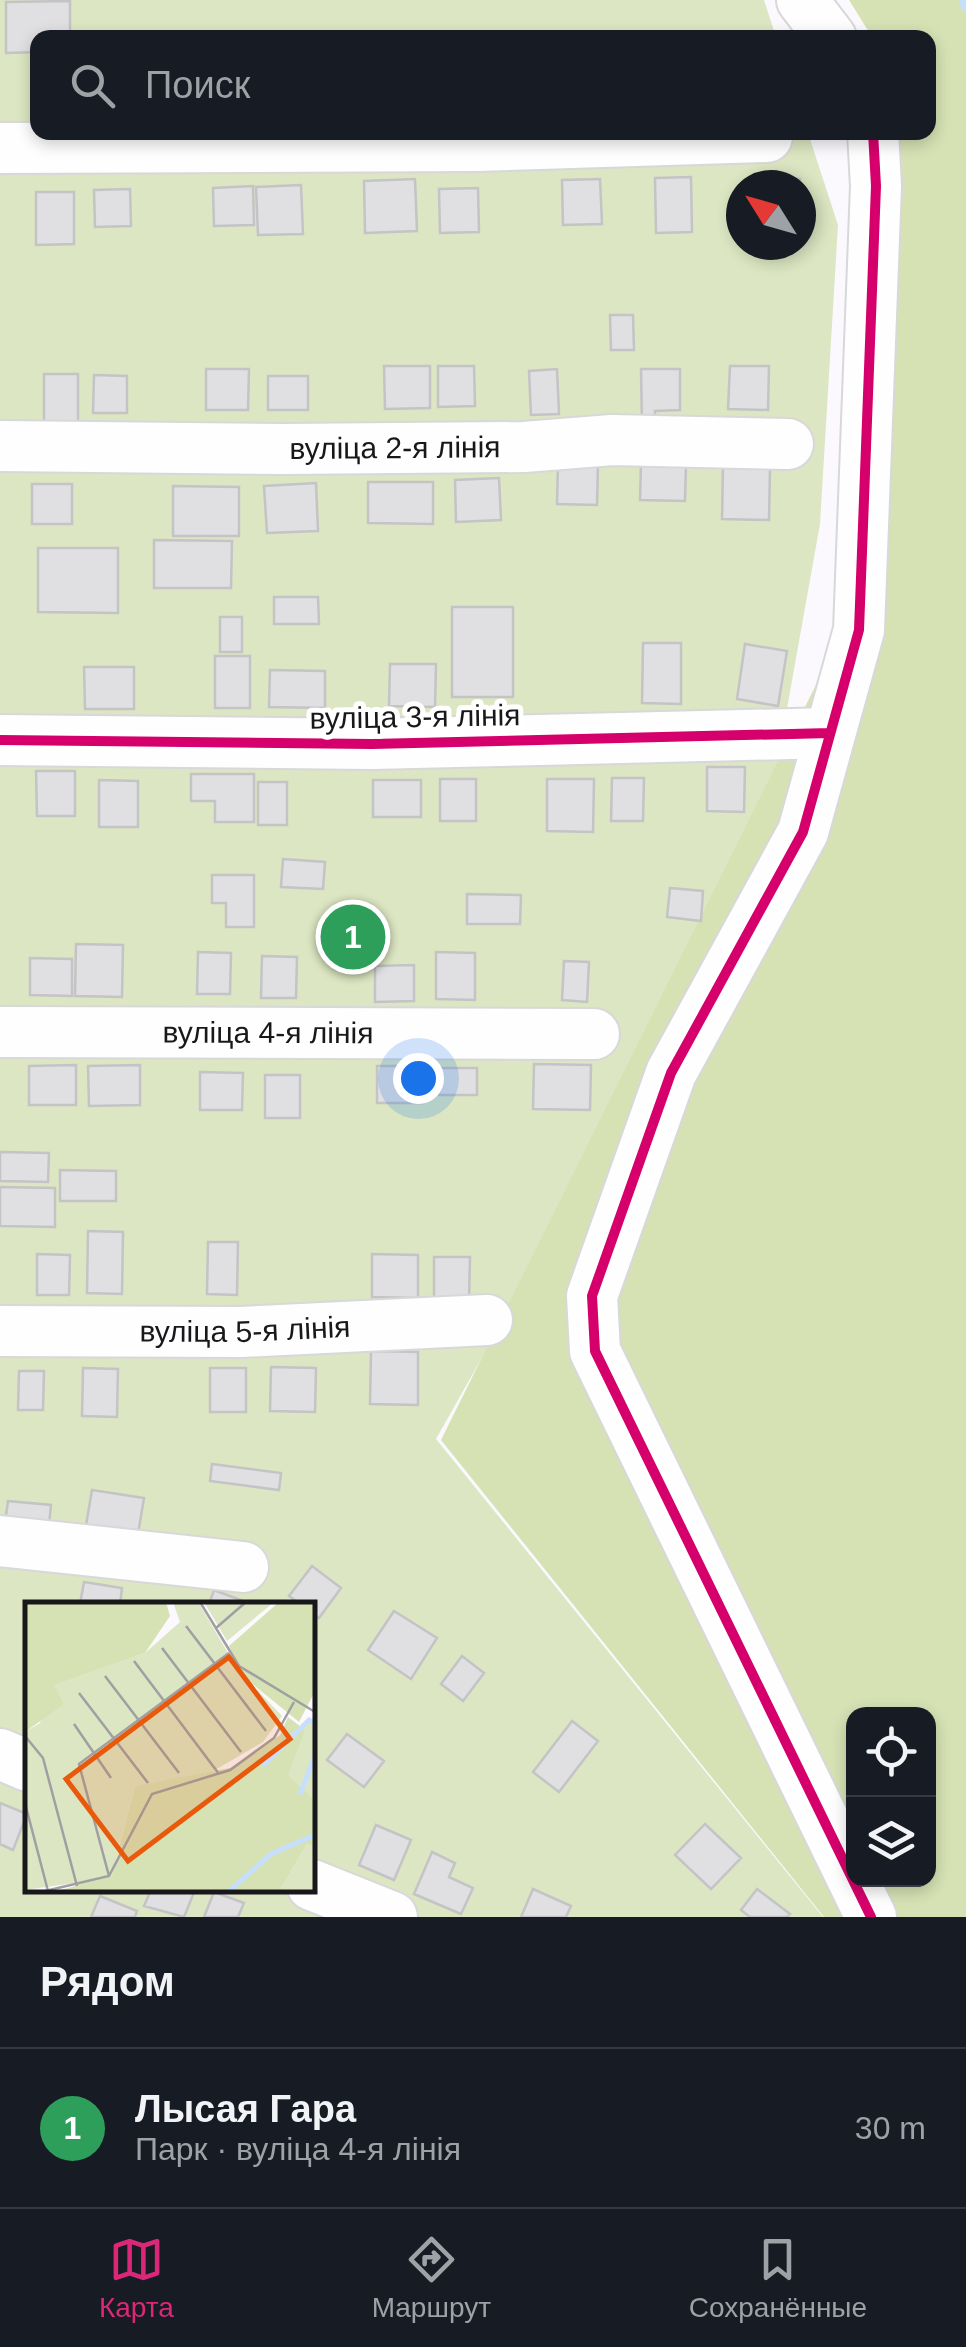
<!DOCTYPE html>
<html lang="ru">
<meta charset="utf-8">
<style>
:root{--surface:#171b24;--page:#242831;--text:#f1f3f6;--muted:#9ea1a6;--line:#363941;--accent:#db2777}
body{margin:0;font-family:Helvetica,sans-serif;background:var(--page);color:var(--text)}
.controls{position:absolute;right:30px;bottom:30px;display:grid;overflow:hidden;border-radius:20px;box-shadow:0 5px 15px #0003}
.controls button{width:90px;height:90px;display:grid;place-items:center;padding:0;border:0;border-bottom:2px solid var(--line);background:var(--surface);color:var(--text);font:50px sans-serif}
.compass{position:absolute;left:726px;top:170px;width:90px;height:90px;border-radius:50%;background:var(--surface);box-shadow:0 5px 15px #0003;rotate:307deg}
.you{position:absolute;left:418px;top:1078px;width:35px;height:35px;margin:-25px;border:8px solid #fff;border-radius:50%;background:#1a73e8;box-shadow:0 0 0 15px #1a73e833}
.badge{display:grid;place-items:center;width:65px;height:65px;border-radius:50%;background:var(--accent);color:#fff;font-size:32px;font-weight:700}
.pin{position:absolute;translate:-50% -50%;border:5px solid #fff;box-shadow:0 2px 10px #0006}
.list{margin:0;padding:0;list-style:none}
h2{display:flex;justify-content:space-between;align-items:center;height:130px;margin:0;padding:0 40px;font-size:42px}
h2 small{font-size:32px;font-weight:400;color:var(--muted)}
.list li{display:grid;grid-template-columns:65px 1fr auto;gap:30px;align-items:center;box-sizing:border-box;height:160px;padding:0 40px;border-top:2px solid var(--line)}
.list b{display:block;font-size:38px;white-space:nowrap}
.list p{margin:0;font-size:32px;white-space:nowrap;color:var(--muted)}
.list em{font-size:32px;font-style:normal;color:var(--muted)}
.icon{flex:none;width:55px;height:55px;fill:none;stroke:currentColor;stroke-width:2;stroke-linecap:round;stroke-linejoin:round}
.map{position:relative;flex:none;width:966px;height:1917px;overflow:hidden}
.search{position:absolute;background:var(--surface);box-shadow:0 5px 15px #0003;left:30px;right:30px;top:30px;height:110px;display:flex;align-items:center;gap:25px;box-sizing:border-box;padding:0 35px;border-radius:20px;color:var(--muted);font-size:38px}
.sheet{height:290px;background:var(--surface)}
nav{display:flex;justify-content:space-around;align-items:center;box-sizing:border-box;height:140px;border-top:2px solid var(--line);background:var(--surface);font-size:28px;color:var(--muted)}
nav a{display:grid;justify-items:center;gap:5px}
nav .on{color:var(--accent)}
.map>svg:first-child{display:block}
.green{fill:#dce6c2;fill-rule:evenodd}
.forest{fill:#d6e2b4;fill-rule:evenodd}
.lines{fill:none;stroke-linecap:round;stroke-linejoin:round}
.stream{stroke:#c6dffd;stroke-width:11}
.building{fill:#e0dfe2;stroke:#c4c3c6;stroke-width:2.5}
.minor-casing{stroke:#d8d7da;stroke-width:54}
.minor{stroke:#fefeff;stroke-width:50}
.cycleway-casing{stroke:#fff;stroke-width:16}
.cycleway{stroke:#d6006c;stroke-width:10}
.labels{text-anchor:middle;stroke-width:10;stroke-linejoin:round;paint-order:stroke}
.street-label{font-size:30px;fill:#18171a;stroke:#fff}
.inset-river{fill:none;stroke:#c6dffd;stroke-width:5}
.inset-road{fill:none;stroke:#a09fa2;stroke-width:2.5}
.view{fill:#e8590c;fill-opacity:0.15;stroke:#e8590c;stroke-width:5}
.inset-edge{fill:none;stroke:#18171a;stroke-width:5}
</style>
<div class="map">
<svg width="966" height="1917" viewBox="0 0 966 1917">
<rect width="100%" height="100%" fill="#fbf9fd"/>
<path class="green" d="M0 0H764L776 37 38 38V132L808 133 838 225 820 524 771 798 641 1076 436 1439 823 1917H0ZM741 185H801V245H741ZM28 1604H312V1890H28Z"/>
<path class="forest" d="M849 0H966V1917H824L441 1440 870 576 882 133 928 132V38L872 37ZM854 1714H928V1880H854Z"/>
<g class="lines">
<path class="stream" d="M965 0 966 6"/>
</g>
<path class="building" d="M70 1V38H38V52L6 53V2Z
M759 175 800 179 799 185H758Z
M691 177 692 232 656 233 655 178Z
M415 179 417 231 365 233 364 181Z
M600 179 602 224 563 225 562 180Z
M301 185 303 234 258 235 256 187Z
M253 186 254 225 214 226 213 188Z
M478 188 479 232 440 233 439 189Z
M130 189 131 226 95 227 94 190Z
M36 192H74V244L36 245Z
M610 315H633L634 350H611Z
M384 366H430V408L385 409Z
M438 366H474L475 406 438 407Z
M730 366H769L768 410 728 409Z
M206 369H249L248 410H206Z
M557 369 559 414 531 415 529 371Z
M641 369H680V410L655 411V424L642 425Z
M44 374H78V426L44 425Z
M94 375 127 376V413H93Z
M268 376H308V410H268Z
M558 463 598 464 597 505 557 504Z
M641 463H686L685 501 640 500Z
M723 466 770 467 769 520 722 519Z
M499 478 501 520 456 522 455 480Z
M368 482H433V524L368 523Z
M316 483 318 531 267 533 264 486Z
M32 484H72V524H32Z
M173 486 239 487V536H173Z
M154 540 232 541 231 588H154Z
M38 548H118V613L38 612Z
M274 597H318L319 624H274Z
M452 607H513V697H452Z
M220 617H242V652H220Z
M643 643H681V704L642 703Z
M745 644 787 651 778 706 737 699Z
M215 656H250V708H215Z
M390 664H436L435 707 389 706Z
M84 667H134V709H85Z
M270 670 325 671V708L269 707Z
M707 767H745L744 812 707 811Z
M36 771H75V816H37Z
M191 774H254V822H215V801H191Z
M612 778H644L643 821H611Z
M440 779H476V821H440Z
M547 779H594L593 832 547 831Z
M99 780 138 781V827H99Z
M373 780H421V817H373Z
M258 782H287V825H258Z
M283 859 325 862 323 889 281 887Z
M212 875H254V927H226V903H212Z
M670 888 703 891 701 921 667 917Z
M467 894 521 895 520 924H467Z
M76 944 123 945 122 997 75 996Z
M198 952 231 953 230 994H197Z
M436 952 475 953V1000L436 999Z
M262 956 297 957 296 998H261Z
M30 958 72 959V996L30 995Z
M564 961 589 962 587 1002 562 1000Z
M414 965V1001L375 1002V966Z
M534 1064 591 1065 590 1110 533 1109Z
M76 1065V1105H29V1066Z
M140 1065V1105L89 1106 88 1066Z
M377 1066H423V1103H377Z
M439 1068H477V1095H439Z
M200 1072 243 1073 242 1110H200Z
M265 1075H300V1118H265Z
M0 1152 49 1153 48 1182 0 1181Z
M60 1170 116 1171V1201H60Z
M0 1187 55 1188V1227L0 1226Z
M88 1231 123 1232 122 1294 87 1293Z
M208 1242H238L237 1295 207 1294Z
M37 1254 70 1255 69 1295H37Z
M372 1254 418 1255V1298L372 1297Z
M434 1257H470L469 1302H434Z
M371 1351 418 1352V1405L370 1404Z
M271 1367 316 1368 315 1412 270 1411Z
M83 1368 118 1369 117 1417 82 1416Z
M210 1368H246V1412H210Z
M19 1371H44L43 1410H18Z
M212 1464 281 1473 279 1490 210 1481Z
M92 1490 144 1498 136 1546 84 1537Z
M8 1501 51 1505 48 1534 4 1529Z
M312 1566 341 1588 319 1618 312 1614V1604H300L289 1596Z
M84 1582 122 1588 120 1604H80Z
M214 1590 251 1604H209Z
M394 1611 437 1638 411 1679 368 1650Z
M462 1656 484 1673 463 1701 441 1684Z
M572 1721 598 1741 559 1792 533 1772Z
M347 1734 384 1761 364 1787 327 1760Z
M0 1803 27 1814 13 1850 0 1844Z
M705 1824 741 1858 711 1889 675 1855Z
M376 1825 411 1840 394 1880 359 1865Z
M432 1852 455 1863 449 1877 473 1888 461 1914 414 1894Z
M533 1889 571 1906 566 1917H521Z
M757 1889 790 1914 787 1917H750L741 1910Z
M151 1890H195L184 1917 144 1906Z
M214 1892 244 1903 238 1917H204Z
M100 1896 137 1911 135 1917H91Z"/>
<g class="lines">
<g class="minor-casing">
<g id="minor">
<path d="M802 0 831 38"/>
<path d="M0 148 476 146 767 137"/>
<path id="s1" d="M0 446 283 449 524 447 612 440 788 444"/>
<path d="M0 740 372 744 830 733"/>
<path id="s2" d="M0 1032 594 1034"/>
<path id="s3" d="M0 1331 241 1332 487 1320"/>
<path d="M0 1541 243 1567"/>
<path d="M0 1754 28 1766"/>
<path d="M312 1885 392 1917"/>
<path d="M871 1917 595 1351 592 1296 671 1073 803 832 859 630 876 186 873 132"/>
</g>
</g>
<use href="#minor" class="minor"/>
<g class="cycleway-casing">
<path id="cycleway" d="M0 740 372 744 830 733
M871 1917 595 1351 592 1296 671 1073 803 832 859 630 876 186 873 132"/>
</g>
<use href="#cycleway" class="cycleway"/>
</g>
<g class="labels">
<g class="street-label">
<text dy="10" stroke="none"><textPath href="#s1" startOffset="395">вуліца 2-я лінія</textPath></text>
<text transform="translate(415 717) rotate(-1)" y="10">вуліца 3-я лінія</text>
<text dy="10" stroke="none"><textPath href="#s2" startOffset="268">вуліца 4-я лінія</textPath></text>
<text dy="10" stroke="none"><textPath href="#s3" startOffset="245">вуліца 5-я лінія</textPath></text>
</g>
</g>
<g transform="translate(25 1602)">
<rect width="290" height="290" fill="#fbf9fd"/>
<path d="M148 0H173L213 68 257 114 238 140 185 171 110 184 87 274 53 286 49 281 0 288V130L15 121 28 83 120 51 155 20ZM179 0H249L202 39ZM290 115V199L241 166ZM282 242 290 245V290H254Z" fill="#dce6c2"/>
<path d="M0 0H141L145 14 120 51 29 83 39 102 0 130ZM254 0H290V89L274 120 219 75 204 44ZM263 115 280 128 263 173 290 199V245L282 242 254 290H29L87 274 110 184 210 165 255 133Z" fill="#d6e2b4"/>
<path class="inset-river" d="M238 164 284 118 290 121M275 192 290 154M203 290 246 252 290 233"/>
<path class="inset-road" d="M175 0 214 64 290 110M161 24 241 129M191 26 221 0M137 46 216 150M109 59 194 172M80 74 154 171M54 91 123 181M49 122 86 176M0 134 18 156 52 284M1 205 23 289M84 274 54 162 204 51M16 290 84 274 127 192 205 168 249 136 269 100"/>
<path class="view" d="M204 55 265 137 103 259 41 177Z"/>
<rect width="290" height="290" class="inset-edge"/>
</g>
</svg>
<div class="controls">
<button><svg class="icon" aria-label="locate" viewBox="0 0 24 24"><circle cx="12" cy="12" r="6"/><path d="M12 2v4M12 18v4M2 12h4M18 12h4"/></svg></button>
<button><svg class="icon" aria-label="layers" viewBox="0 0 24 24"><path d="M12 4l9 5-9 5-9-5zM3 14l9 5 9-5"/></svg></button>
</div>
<svg class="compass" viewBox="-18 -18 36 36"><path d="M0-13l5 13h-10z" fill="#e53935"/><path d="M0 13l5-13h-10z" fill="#9ea1a6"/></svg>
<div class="you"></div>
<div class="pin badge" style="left:353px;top:937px;background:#2e9e5b">1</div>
<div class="search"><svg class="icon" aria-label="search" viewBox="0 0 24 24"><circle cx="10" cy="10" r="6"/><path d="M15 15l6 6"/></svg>Поиск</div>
</div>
<section class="sheet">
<h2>Рядом<small></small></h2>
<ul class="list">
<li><span class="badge" style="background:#2e9e5b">1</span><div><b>Лысая Гара</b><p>Парк · вуліца 4-я лінія</p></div><em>30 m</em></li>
</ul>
</section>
<nav>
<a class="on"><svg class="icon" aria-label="map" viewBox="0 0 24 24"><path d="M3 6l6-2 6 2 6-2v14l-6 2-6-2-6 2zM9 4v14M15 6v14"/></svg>Карта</a>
<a><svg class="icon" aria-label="directions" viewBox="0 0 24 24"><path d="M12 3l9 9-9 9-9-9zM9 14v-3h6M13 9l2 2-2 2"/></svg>Маршрут</a>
<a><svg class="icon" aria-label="saved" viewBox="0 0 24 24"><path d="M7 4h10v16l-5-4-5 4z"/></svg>Сохранённые</a>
</nav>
